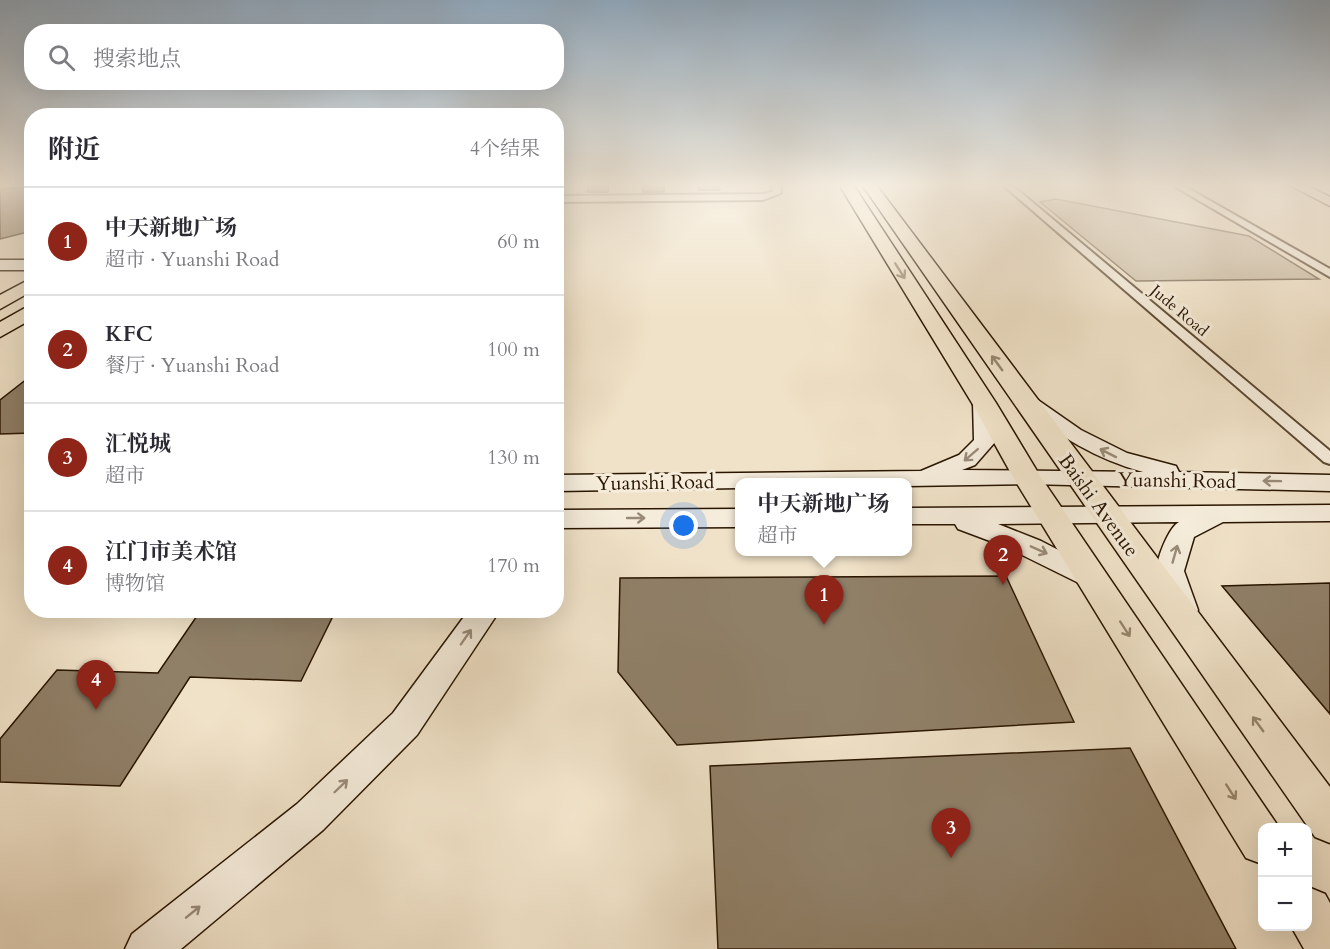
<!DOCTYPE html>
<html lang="zh">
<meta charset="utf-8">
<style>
:root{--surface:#fff;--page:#f7f7f7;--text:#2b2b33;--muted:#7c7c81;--line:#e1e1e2;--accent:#8f2418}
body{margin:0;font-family:Cardo,"Noto Serif SC",serif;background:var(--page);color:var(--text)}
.controls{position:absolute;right:18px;bottom:18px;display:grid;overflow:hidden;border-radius:12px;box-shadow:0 6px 24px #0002}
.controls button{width:54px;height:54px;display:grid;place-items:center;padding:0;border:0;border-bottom:2px solid var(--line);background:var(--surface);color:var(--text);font:30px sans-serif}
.you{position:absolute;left:684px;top:526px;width:21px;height:21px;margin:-15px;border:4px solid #fff;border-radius:50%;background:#1a73e8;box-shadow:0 0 0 9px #1a73e833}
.badge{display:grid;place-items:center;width:39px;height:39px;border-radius:50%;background:var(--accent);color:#fff;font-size:20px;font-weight:700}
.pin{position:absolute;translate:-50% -50px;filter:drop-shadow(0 2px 3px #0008)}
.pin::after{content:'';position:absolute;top:32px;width:21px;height:18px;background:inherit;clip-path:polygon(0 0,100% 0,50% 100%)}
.popup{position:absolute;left:735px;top:478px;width:177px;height:78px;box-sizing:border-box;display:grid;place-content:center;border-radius:12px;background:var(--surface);filter:drop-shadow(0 2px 4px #0005);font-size:20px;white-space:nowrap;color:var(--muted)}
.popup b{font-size:22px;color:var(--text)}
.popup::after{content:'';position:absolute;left:50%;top:100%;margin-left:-12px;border:12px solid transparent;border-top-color:var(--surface)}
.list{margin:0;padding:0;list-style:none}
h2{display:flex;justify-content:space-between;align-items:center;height:78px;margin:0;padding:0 24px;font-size:26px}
h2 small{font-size:20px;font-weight:400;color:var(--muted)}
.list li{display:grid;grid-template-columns:39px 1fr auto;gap:18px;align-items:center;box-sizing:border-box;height:108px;padding:0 24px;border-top:2px solid var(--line)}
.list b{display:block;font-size:22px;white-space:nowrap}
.list p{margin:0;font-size:20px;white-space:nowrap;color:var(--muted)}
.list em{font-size:20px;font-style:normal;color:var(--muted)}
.icon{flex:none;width:33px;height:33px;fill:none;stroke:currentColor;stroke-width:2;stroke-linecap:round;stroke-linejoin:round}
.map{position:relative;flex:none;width:1330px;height:949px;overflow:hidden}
.search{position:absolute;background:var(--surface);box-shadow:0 6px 24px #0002;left:24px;top:24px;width:540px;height:66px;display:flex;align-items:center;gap:15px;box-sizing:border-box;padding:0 21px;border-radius:24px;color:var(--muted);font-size:22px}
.panel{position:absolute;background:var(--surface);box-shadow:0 6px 24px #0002;left:24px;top:108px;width:540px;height:510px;border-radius:24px}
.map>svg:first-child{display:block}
.green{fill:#cebfa6;stroke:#7c6a53;stroke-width:1.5}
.building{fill:#908068;stroke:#291500;stroke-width:1.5}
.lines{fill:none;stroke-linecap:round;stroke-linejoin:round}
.street-casing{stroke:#5b4832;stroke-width:4}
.secondary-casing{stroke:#291500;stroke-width:3}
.primary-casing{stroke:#291500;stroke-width:3}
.street{fill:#f5ecdb;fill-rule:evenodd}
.secondary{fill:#f5ecdb;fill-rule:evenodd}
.primary{fill:#f0e2c8;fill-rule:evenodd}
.oneway{stroke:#96866e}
.oneway2{stroke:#998b78}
.labels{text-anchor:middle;stroke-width:6;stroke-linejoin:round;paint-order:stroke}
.far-street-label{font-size:16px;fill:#291500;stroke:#f5ecdb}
.street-label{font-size:20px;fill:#291500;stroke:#f5ecdb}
</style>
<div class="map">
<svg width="1330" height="949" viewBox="0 0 1330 949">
<rect width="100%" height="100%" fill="#f0e2c8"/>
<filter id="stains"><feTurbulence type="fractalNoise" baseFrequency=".00333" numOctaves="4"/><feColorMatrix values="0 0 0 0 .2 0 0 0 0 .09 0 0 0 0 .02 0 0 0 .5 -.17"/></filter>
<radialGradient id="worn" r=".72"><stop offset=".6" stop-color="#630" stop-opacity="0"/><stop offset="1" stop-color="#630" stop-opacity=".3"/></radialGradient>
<path class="green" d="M1056 199 1249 236 1319 279 1136 281 1040 202Z"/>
<path class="building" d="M589 186H609L608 192H587Z
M643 186H664V192H643Z
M698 186H719L720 190H699Z
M26 187H32V231L0 239V189Z
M32 375V433L0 434V400Z
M1006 576 1074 722 677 745 618 672 620 578Z
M1330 583V714L1222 586Z
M201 610H336L301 681 190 677 120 786 0 782V739L57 670 158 673Z
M1130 748 1236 949H718L710 766Z"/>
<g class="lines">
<g class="street-casing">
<path id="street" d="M772 186H780L781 193 763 200 556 202V196L763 194 773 192Z
M1004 186H1013L1330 451V464L1324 462Z
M1174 186H1184L1330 269V277Z"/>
</g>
<g class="secondary-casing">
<path id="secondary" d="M1291 186H1307L1330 197V206Z
M0 260H32V270H0Z
M1028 396 1035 398 1081 430 1127 453 1176 466 1179 472 1330 475V491L1027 484 908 486V482H740V488L556 491V475L921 471 959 455 974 440 973 403 977 399H991L995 403 996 441 975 465 962 470 1143 472C1094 458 1061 437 1021 406L1017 402 1021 398Z
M1330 505V521L1223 522 1194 537 1184 571 1198 610 1193 618 1183 621 1173 618C1166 605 1158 587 1157 573 1155 561 1169 527 1179 522L998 524 1041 541 1103 573 1107 580 1103 587 1093 590 1006 547 958 529 955 524H908V508Z
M740 509V527L556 528V510Z
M469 610H500L417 735 323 830 181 949H125L132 934 297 804 393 713Z"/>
</g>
<g class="primary-casing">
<path id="primary" d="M840 186H854L996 403 1040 476 1278 826 1262 828V864L1246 858 1013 477 972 403Z
M863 186H877L1330 787V843L1315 837Z
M32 278V291L0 309V295Z
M32 304V319L0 337V322Z
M1308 887 1325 894 1330 903V949H1304L1291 926H1308Z"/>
</g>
<use href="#street" class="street"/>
<use href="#secondary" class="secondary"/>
<use href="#primary" class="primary"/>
</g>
<defs><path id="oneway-shaft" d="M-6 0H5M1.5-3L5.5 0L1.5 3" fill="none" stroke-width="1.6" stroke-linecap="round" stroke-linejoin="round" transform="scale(1.5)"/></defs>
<g class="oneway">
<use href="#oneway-shaft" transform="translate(900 271) rotate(58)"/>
<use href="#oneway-shaft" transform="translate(997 363) rotate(-126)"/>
<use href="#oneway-shaft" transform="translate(1125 629) rotate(57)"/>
<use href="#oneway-shaft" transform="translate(1258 724) rotate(-126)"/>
<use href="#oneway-shaft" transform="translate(1231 792) rotate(57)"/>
</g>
<g class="oneway2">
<use href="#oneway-shaft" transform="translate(1108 453) rotate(-153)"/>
<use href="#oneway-shaft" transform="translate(971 455) rotate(139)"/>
<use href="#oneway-shaft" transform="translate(1272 481) rotate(-179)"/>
<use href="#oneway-shaft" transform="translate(636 518)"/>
<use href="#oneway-shaft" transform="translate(1039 550) rotate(24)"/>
<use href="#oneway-shaft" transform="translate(1175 554) rotate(-74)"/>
<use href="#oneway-shaft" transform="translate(466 637) rotate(-55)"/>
<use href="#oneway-shaft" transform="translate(341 786) rotate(-44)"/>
<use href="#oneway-shaft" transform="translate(193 912) rotate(-39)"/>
</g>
<linearGradient id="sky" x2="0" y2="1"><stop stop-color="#90aac0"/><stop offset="0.58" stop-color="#f8f2e6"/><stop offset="1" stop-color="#f8f2e6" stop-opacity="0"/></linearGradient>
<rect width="1330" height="319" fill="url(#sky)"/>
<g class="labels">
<g class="far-street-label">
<text transform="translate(1180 310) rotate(40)" y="6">Jude Road</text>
</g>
<g class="street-label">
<text transform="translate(1177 480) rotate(1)" y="7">Yuanshi Road</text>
<text transform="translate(655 482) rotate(-1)" y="7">Yuanshi Road</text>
<text transform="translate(1099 505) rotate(54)" y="7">Baishi Avenue</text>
</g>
</g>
<rect width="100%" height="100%" filter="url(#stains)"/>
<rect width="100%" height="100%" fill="url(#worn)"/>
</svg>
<div class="controls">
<button>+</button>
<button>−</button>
</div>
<div class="you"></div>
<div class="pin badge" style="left:824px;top:625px">1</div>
<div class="popup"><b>中天新地广场</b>超市</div>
<div class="pin badge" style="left:1003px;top:585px">2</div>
<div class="pin badge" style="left:951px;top:858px">3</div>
<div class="pin badge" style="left:96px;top:710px">4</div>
<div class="search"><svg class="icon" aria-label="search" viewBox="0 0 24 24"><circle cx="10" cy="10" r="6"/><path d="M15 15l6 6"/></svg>搜索地点</div>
<section class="panel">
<h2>附近<small>4个结果</small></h2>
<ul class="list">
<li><span class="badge">1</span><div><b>中天新地广场</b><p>超市 · Yuanshi Road</p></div><em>60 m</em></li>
<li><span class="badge">2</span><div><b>KFC</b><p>餐厅 · Yuanshi Road</p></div><em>100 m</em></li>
<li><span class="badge">3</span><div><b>汇悦城</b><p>超市</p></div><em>130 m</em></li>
<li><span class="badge">4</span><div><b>江门市美术馆</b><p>博物馆</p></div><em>170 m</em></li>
</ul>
</section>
</div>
